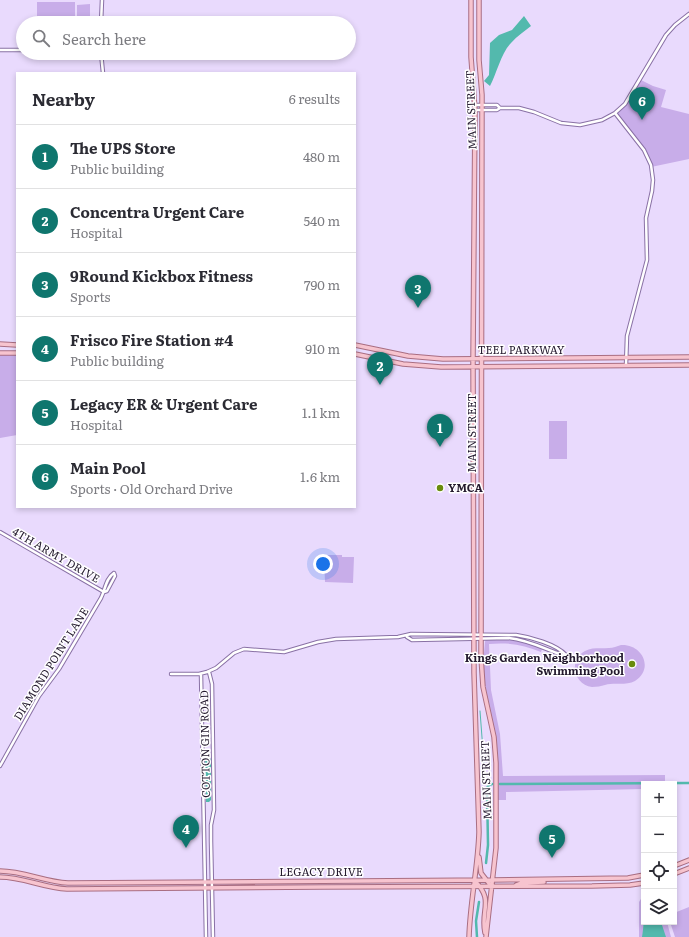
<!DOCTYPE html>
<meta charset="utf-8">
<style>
:root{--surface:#fff;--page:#f7f7f7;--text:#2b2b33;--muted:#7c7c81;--line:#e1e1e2;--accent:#0f766e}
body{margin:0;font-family:Literata,serif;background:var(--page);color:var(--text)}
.controls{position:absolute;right:12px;bottom:12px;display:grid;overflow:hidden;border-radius:0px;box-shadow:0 2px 6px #0003}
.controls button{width:36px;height:36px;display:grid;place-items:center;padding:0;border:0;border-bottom:1px solid var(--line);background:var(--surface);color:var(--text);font:20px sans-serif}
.you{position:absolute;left:323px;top:564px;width:14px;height:14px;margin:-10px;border:3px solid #fff;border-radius:50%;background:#1a73e8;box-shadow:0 0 0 6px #1a73e833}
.badge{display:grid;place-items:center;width:26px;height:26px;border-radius:50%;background:var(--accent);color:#fff;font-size:13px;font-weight:700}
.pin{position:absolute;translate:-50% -33px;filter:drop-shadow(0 1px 2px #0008)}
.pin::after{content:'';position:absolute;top:21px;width:14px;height:12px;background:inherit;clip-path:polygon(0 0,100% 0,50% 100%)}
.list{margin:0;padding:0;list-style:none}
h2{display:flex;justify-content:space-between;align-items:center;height:52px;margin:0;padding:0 16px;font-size:17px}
h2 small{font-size:13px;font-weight:400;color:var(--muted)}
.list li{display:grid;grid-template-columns:26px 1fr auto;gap:12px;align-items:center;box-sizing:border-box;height:64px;padding:0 16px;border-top:1px solid var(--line)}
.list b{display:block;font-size:15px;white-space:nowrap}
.list p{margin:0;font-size:13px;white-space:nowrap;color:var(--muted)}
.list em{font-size:13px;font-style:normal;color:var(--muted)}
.icon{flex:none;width:22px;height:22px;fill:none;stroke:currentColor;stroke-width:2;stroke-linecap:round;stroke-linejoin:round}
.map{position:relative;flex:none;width:689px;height:937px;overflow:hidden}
.search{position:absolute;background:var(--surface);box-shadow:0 2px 6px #0003;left:16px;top:16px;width:340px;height:44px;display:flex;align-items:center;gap:10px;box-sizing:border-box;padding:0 14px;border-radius:22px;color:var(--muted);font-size:15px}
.panel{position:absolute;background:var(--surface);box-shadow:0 2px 6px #0003;left:16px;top:72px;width:340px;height:436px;border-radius:0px}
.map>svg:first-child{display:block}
.green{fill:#c8ade9}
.water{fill:#53b9ad}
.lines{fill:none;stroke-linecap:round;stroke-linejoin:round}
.stream{stroke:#53b9ad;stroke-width:1}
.canal{stroke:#53b9ad;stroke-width:2.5}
.minor-casing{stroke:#8971a5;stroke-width:4.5}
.major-casing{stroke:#a96e82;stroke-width:5.5}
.minor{stroke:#fff;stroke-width:2.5}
.major{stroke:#f7c4cf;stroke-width:3.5}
.poi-dot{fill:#698b0d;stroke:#fff;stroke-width:1.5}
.labels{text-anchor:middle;stroke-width:3;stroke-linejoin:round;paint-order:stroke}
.street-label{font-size:11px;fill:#241a2f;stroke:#fff}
.poi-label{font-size:11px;font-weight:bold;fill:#241a2f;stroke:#fff;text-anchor:start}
</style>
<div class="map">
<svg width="689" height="937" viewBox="0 0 689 937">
<rect width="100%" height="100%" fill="#e9dafd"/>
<path class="green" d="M37 2H75V20H37Z
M90 4V17L77 18V5Z
M639 79 653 86 666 90 661 107 689 114V159L651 167 644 150 615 113 624 104Z
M0 354H17V435L0 438Z
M549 421H567V459H549Z
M326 555H342V557H354L353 583 325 582 324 557Z
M486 639C505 638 526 639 542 649L541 652C524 645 508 642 489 644L491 690 500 734 503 776 665 775V784H644V789L506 792V800H497L496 748 485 685 483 664 485 642Z
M621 645C643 644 654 669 635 681 626 686 614 682 605 685 601 686 597 687 592 687 574 685 568 660 585 651 592 647 601 649 609 648 613 648 617 646 621 645Z
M643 885H644V922H667L671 937H639V902L644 894Z
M689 907V937H675L670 922H674V913Z"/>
<path class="water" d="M524 16 531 26C525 31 517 36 511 43 501 53 497 73 490 86L484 81 489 75 490 43 499 35 512 30Z
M205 758H209L211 759V800L209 802H206V800Z
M644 901V922H661L666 937H642C643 930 644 924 643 917L641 916V904Z"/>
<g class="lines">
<path class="stream" d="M480 711 485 777 486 782 489 785"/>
<path class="canal" d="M500 784 689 783
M486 863 488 845 487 788 489 785 492 784
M477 937 476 921 479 902"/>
<g class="minor-casing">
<path id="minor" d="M101 23 102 0
M0 50H23
M101 53 103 73
M475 105H497L500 108H519L534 112 561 123 580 125 602 120 615 113 625 104 666 35 675 25 689 14
M475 110H497L500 108
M615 113 644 150 651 165 653 180 652 191 646 218 647 260 627 336 626 365
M0 532 104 592
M104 592 107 591 115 576 114 573
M407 637 412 640 509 638C527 640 541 647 557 653 563 656 569 656 575 659
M209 672 212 684 214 810 211 825V841L213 937
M171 674H199L207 672 216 668 234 653 244 649 284 652 318 642 336 639 398 637 411 634 516 635C530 637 556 644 566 655
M201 674C202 762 205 849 206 937
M0 766 39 696 59 669 101 598C105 590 106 578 114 573"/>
</g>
<g class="major-casing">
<path id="major" d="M479 0V60L482 95 481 657 483 687 494 737 496 763V848L486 937
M0 344 17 345
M355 345 408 356 443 359 689 357
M0 353H17
M355 354 403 364 441 367 689 365
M479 857 481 873 491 886
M674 866 689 860
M0 871C24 871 45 882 68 883L492 880 628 878 644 875
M674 874 689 868
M0 877C23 877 44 888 67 889L322 887 592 886 630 885 644 883
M474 880C495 901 480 909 485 933
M516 885 521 883 544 882
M469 937C470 902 478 867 479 832L474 673 473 359 475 110 471 57V0"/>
</g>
<use href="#minor" class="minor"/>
<use href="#major" class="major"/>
</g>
<g class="poi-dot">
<circle cx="440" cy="488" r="4"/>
<circle cx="632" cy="664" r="4"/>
</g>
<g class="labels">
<g class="street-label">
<text transform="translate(471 110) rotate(-92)" y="4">MAIN STREET</text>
<text x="521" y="354">TEEL PARKWAY</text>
<text transform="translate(472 433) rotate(-90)" y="4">MAIN STREET</text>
<text transform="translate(56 555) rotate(30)" y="4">4TH ARMY DRIVE</text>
<text transform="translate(51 664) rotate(-58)" y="4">DIAMOND POINT LANE</text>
<text transform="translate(205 744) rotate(-91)" y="4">COTTON GIN ROAD</text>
<text transform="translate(486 780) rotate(-92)" y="4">MAIN STREET</text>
<text x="321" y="876">LEGACY DRIVE</text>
</g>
<g class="poi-label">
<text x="448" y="492">YMCA</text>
<text x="624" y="662" text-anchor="end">Kings Garden Neighborhood<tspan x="624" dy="13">Swimming Pool</tspan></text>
</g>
</g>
</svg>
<div class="controls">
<button>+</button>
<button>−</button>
<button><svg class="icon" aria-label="locate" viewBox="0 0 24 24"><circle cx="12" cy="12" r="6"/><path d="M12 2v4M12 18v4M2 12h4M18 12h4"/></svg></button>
<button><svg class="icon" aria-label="layers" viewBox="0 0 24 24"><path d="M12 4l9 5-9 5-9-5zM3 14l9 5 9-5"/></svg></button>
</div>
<div class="you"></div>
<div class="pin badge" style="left:440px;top:447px">1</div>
<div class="pin badge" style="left:380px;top:385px">2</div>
<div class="pin badge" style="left:418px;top:308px">3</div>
<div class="pin badge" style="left:186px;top:848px">4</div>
<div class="pin badge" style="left:552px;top:858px">5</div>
<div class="pin badge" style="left:642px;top:120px">6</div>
<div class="search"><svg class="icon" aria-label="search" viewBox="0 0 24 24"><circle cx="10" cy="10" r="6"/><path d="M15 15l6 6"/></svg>Search here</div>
<section class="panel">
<h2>Nearby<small>6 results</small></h2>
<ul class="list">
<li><span class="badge">1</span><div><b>The UPS Store</b><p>Public building</p></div><em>480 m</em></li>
<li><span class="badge">2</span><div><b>Concentra Urgent Care</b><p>Hospital</p></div><em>540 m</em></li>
<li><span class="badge">3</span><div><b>9Round Kickbox Fitness</b><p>Sports</p></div><em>790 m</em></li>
<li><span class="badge">4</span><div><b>Frisco Fire Station #4</b><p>Public building</p></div><em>910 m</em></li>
<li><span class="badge">5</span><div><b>Legacy ER &amp; Urgent Care</b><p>Hospital</p></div><em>1.1 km</em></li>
<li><span class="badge">6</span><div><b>Main Pool</b><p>Sports · Old Orchard Drive</p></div><em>1.6 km</em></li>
</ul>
</section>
</div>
